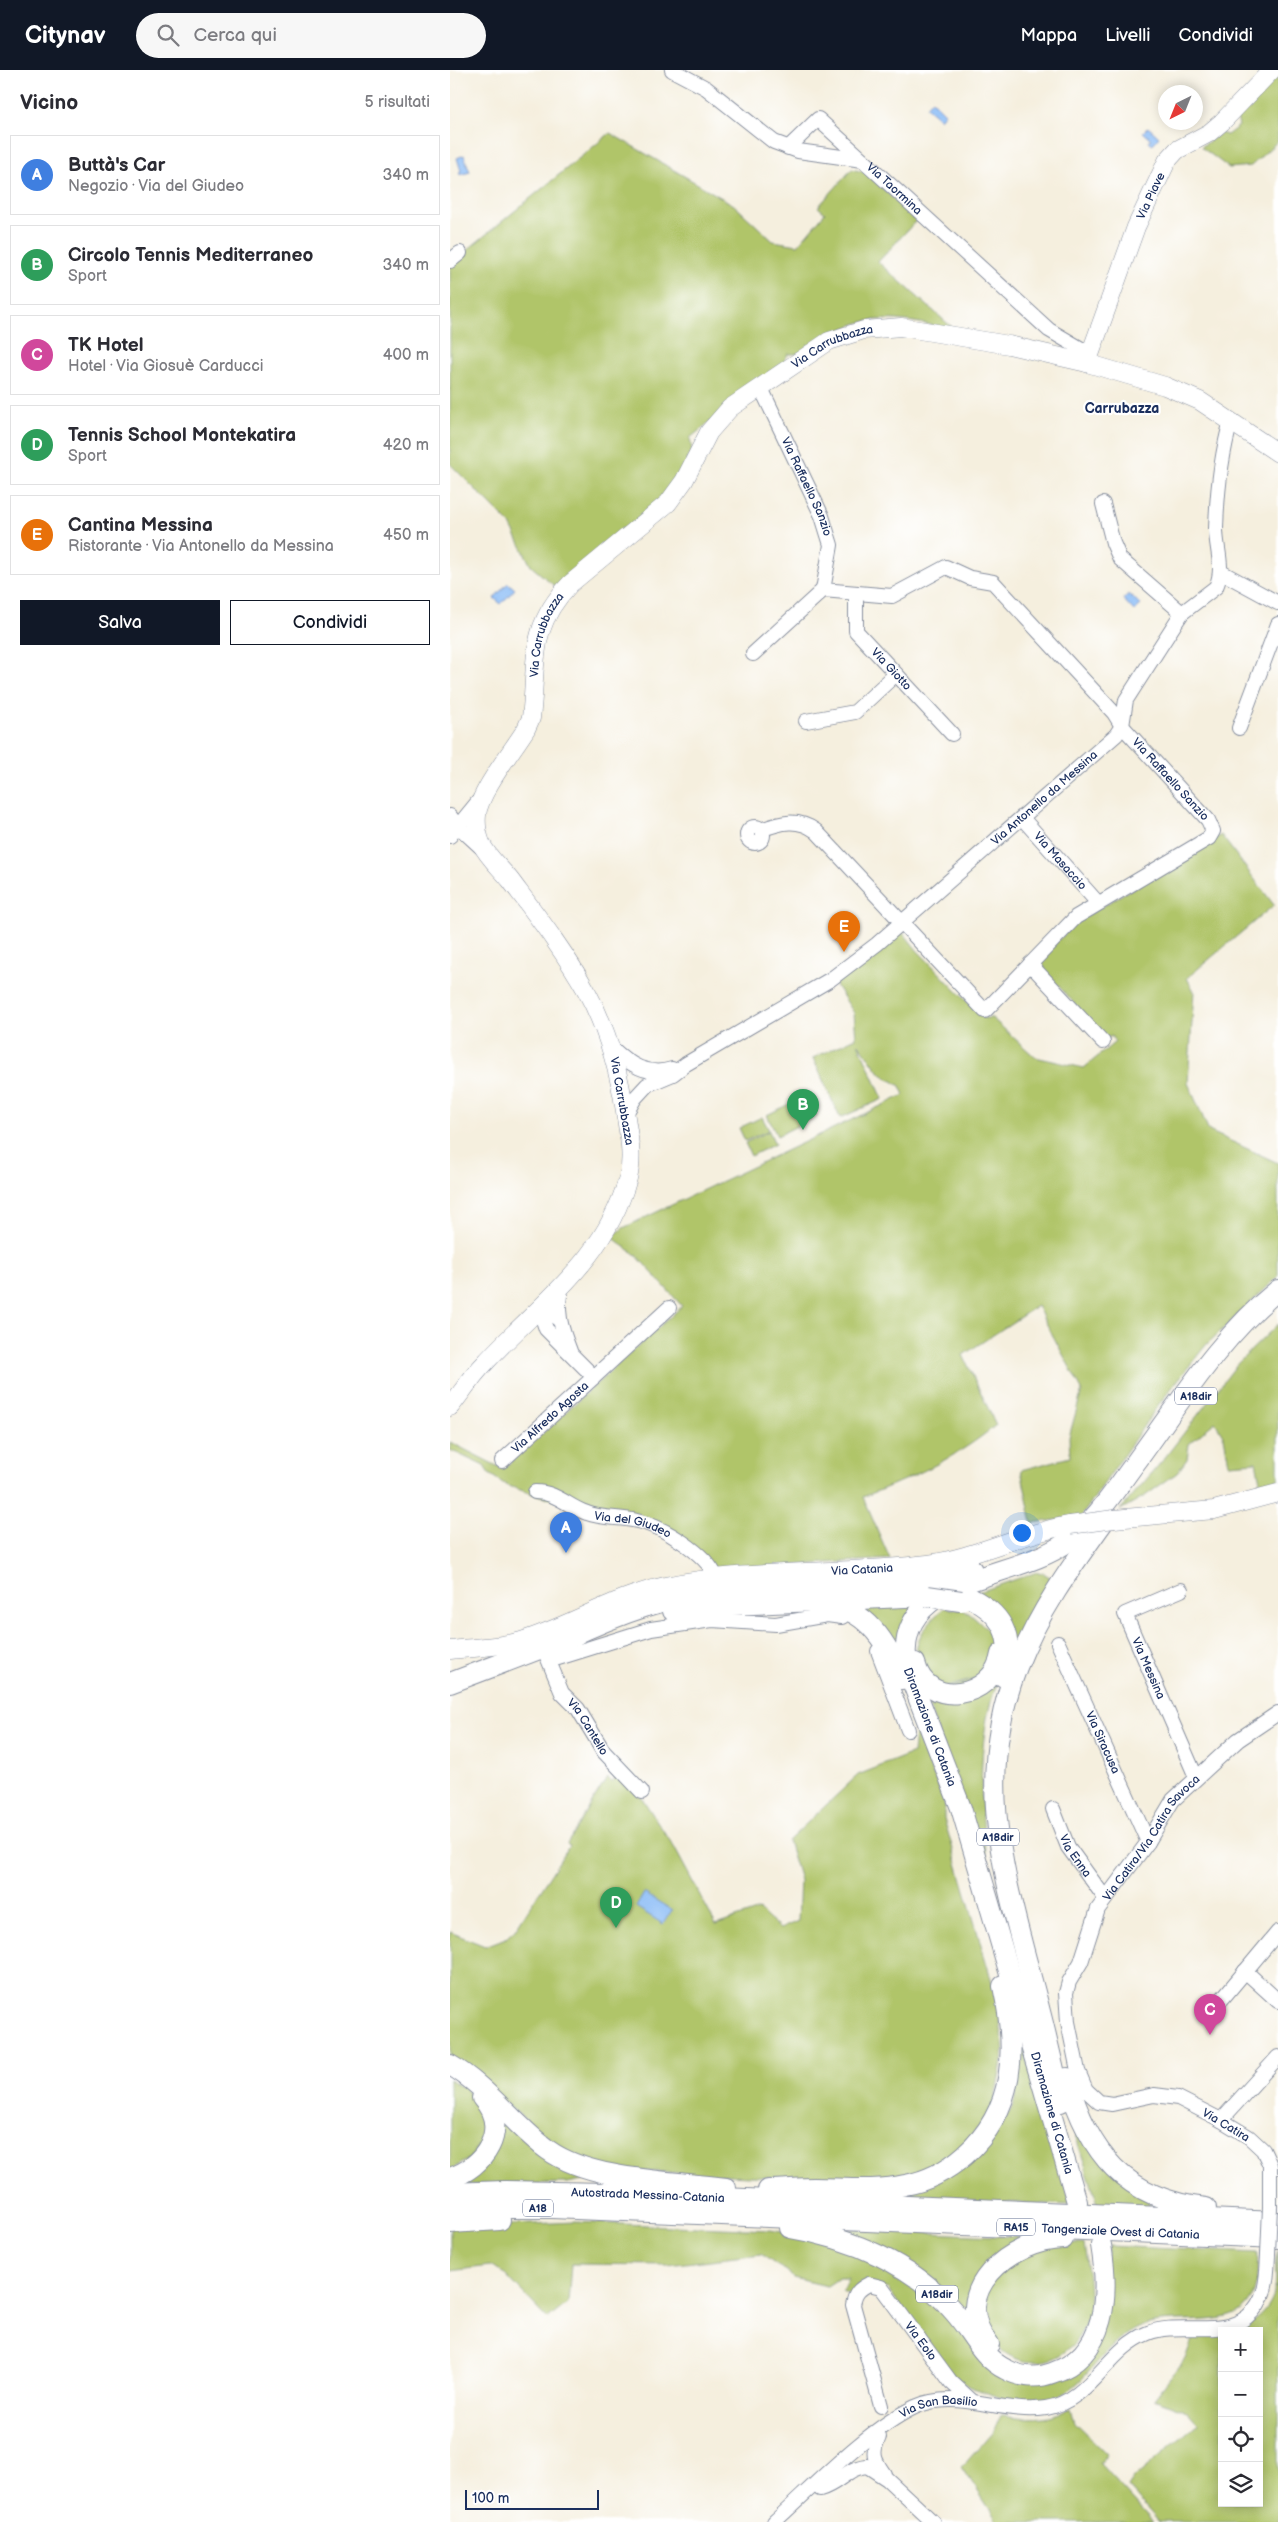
<!DOCTYPE html>
<html lang="it">
<meta charset="utf-8">
<style>
:root{--surface:#fff;--page:#f7f7f7;--text:#2b2b33;--muted:#7c7c81;--line:#e1e1e2;--accent:#111827}
body{margin:0;font-family:"Balsamiq Sans",sans-serif;background:var(--page);color:var(--text)}
.controls{position:absolute;right:15px;bottom:15px;display:grid;overflow:hidden;border-radius:0px;box-shadow:0 2px 12px #0003}
.controls button{width:45px;height:45px;display:grid;place-items:center;padding:0;border:0;border-bottom:1px solid var(--line);background:var(--surface);color:var(--text);font:25px sans-serif}
.compass{position:absolute;left:708px;top:15px;width:45px;height:45px;border-radius:50%;background:var(--surface);box-shadow:0 2px 12px #0003;rotate:223deg}
.scale{position:absolute;left:15px;bottom:12px;width:134px;box-sizing:border-box;padding-left:5px;border:2px solid #1b2f5e;border-top:0;font-size:14px;line-height:18px;white-space:nowrap;color:#1b2f5e;-webkit-text-stroke:4px #fff;paint-order:stroke}
.you{position:absolute;left:571px;top:1462px;width:18px;height:18px;margin:-12px;border:4px solid #fff;border-radius:50%;background:#1a73e8;box-shadow:0 0 0 8px #1a73e833}
.badge{display:grid;place-items:center;width:32px;height:32px;border-radius:50%;background:var(--accent);color:#fff;font-size:16px;font-weight:700}
.pin{position:absolute;translate:-50% -41px;filter:drop-shadow(0 1px 2px #0008)}
.pin::after{content:'';position:absolute;top:26px;width:18px;height:15px;background:inherit;clip-path:polygon(0 0,100% 0,50% 100%)}
.list{margin:0;padding:0;list-style:none}
h2{display:flex;justify-content:space-between;align-items:center;height:65px;margin:0;padding:0 20px;font-size:21px}
h2 small{font-size:16px;font-weight:400;color:var(--muted)}
.list li{display:grid;grid-template-columns:32px 1fr auto;gap:15px;align-items:center;box-sizing:border-box;height:80px;margin:0 10px 10px;padding:0 10px;border:1px solid var(--line);border-radius:0px}
.list b{display:block;font-size:19px;white-space:nowrap}
.list p{margin:0;font-size:16px;white-space:nowrap;color:var(--muted)}
.list em{font-size:16px;font-style:normal;color:var(--muted)}
.actions{display:flex;gap:10px;padding:15px 20px}
.actions a{flex:1;padding:11px 0;border:1px solid var(--accent);border-radius:0px;text-align:center;font-size:18px;color:var(--accent)}
.actions .main{background:var(--accent);color:#fff}
.icon{flex:none;width:28px;height:28px;fill:none;stroke:currentColor;stroke-width:2;stroke-linecap:round;stroke-linejoin:round}
.map{position:relative;flex:none;width:828px;height:2452px;overflow:hidden}
header{display:flex;align-items:center;gap:30px;box-sizing:border-box;height:70px;padding:0 25px;background:var(--accent);color:#fff}
header strong{font-size:24px}
nav{display:flex;gap:28px;margin-inline-start:auto;font-size:18px}
.search{width:350px;height:45px;background:var(--page);display:flex;align-items:center;gap:12px;box-sizing:border-box;padding:0 18px;border-radius:28px;color:var(--muted);font-size:19px}
main{display:flex}
aside{flex:1;background:var(--surface)}
.map>svg:first-child{display:block}
.green{fill:#b0c569;stroke:#667a64}
.water{fill:#89bbf6;stroke:#5275aa}
.lines{fill:none;stroke-linecap:round;stroke-linejoin:round}
.minor-casing{stroke:#888f9e;stroke-width:16}
.major-casing{stroke:#888f9e;stroke-width:19}
.highway-casing{stroke:#888f9e;stroke-width:22}
.minor{stroke:#fff;stroke-width:14}
.major{stroke:#fff;stroke-width:18}
.highway{stroke:#fff;stroke-width:20}
.minor-bridge-casing{stroke:#888f9e;stroke-width:16;stroke-linecap:butt}
.major-bridge-casing{stroke:#888f9e;stroke-width:19;stroke-linecap:butt}
.highway-bridge-casing{stroke:#888f9e;stroke-width:22;stroke-linecap:butt}
.minor-bridge{stroke:#fff;stroke-width:14}
.major-bridge{stroke:#fff;stroke-width:18}
.highway-bridge{stroke:#fff;stroke-width:20}
.labels{text-anchor:middle;stroke-width:4.5;stroke-linejoin:round;paint-order:stroke}
.shield{fill:#fff;stroke:#5f6d8e;stroke-width:1}
.shield-label{font-size:11px;font-weight:bold;fill:#1b2f5e}
.street-label{font-size:12px;fill:#1b2f5e;stroke:#fff}
.neighbourhood-label{font-size:14px;font-weight:bold;fill:#1b2f5e;stroke:#fff}
</style>
<header>
<strong>Citynav</strong>
<div class="search"><svg class="icon" aria-label="search" viewBox="0 0 24 24"><circle cx="10" cy="10" r="6"/><path d="M15 15l6 6"/></svg>Cerca qui</div>
<nav><a>Mappa</a><a>Livelli</a><a>Condividi</a></nav>
</header>
<main>
<aside>
<h2>Vicino<small>5 risultati</small></h2>
<ul class="list">
<li><span class="badge" style="background:#3f7fe0">A</span><div><b>Buttà's Car</b><p>Negozio · Via del Giudeo</p></div><em>340 m</em></li>
<li><span class="badge" style="background:#2e9e5b">B</span><div><b>Circolo Tennis Mediterraneo</b><p>Sport</p></div><em>340 m</em></li>
<li><span class="badge" style="background:#d1479c">C</span><div><b>TK Hotel</b><p>Hotel · Via Giosuè Carducci</p></div><em>400 m</em></li>
<li><span class="badge" style="background:#2e9e5b">D</span><div><b>Tennis School Montekatira</b><p>Sport</p></div><em>420 m</em></li>
<li><span class="badge" style="background:#e8710a">E</span><div><b>Cantina Messina</b><p>Ristorante · Via Antonello da Messina</p></div><em>450 m</em></li>
</ul>
<div class="actions"><a class="main">Salva</a><a>Condividi</a></div>
</aside>
<div class="map">
<svg width="828" height="2452" viewBox="0 0 828 2452">
<rect width="100%" height="100%" fill="#fff"/>
<filter id="ink" filterUnits="userSpaceOnUse"><feTurbulence type="fractalNoise" baseFrequency=".02" numOctaves="2"/><feDisplacementMap in="SourceGraphic" scale="10" xChannelSelector="R" yChannelSelector="G"/><feConvolveMatrix kernelMatrix="1 2 1 2 8 2 1 2 1" color-interpolation-filters="sRGB"/></filter>
<filter id="wash" filterUnits="userSpaceOnUse"><feTurbulence type="fractalNoise" baseFrequency=".0096" numOctaves="4" result="noise"/><feDisplacementMap in="SourceGraphic" scale="20" xChannelSelector="R" yChannelSelector="G"/><feGaussianBlur stdDeviation="1.12" result="paint"/><feColorMatrix in="noise" values="0 0 0 0 0 0 0 0 0 0 0 0 0 0 0 0 0 1.4 0 .05"/><feComposite in="paint" operator="in"/></filter>
<g filter="url(#wash)">
<rect width="100%" height="100%" fill="#f5efde"/>
<path class="green" d="M828 6V71L801 96 779 98 751 77 771 63 777 65 789 56 787 48Z
M160 63 284 135 323 171 348 175 375 143 368 137 402 99 417 103 466 151 428 192 504 259C472 254 434 243 402 255 383 262 365 274 347 284H338L333 293 240 368 242 380 224 418 107 518 81 496 60 454 0 394V194Z
M771 765 824 835 737 908 744 921 738 1013 759 1061 828 1093V1207L756 1275 709 1334 631 1447 582 1453 571 1400 620 1387 619 1367 632 1320 587 1236 513 1285 546 1355C507 1388 461 1408 413 1427L440 1489 268 1500 211 1455 142 1440 79 1423 56 1415 39 1404 34 1396 0 1380V1372L53 1399 232 1236 186 1185 162 1167 173 1158 454 1025 450 1016 431 1004 408 973 433 1029 390 1048 363 988 406 968 404 943 385 914 452 861 467 880 533 948H542L585 987 634 998 665 972 661 966 657 969 590 896 588 890 628 851Z
M357 1025 367 1046 327 1066 317 1045Z
M312 1047 319 1060 295 1071 289 1058Z
M319 1061 325 1074 301 1086 295 1073Z
M828 1254V1417L812 1421 806 1392 779 1394 774 1367 765 1352 739 1374 737 1389 727 1403 695 1426 670 1440 713 1390 788 1293Z
M587 1502 593 1503 600 1507 601 1518 563 1578 523 1524Z
M471 1533 449 1581 399 1536Z
M494 1538 513 1540 520 1544 538 1560 544 1583 536 1606 492 1618C484 1609 475 1600 469 1590 459 1572 482 1548 494 1538Z
M551 1601C546 1616 540 1632 537 1648 526 1709 533 1767 543 1827L472 1615 483 1623Z
M465 1661 494 1731V1749L547 1929 554 1981 543 2040 507 2083 459 2107 413 2111 165 2100 127 2091 0 1989V1862L35 1876 56 1868 65 1860 119 1776 117 1774 157 1708 162 1713 168 1704 188 1722 224 1777 266 1855 309 1840 330 1859 348 1851 350 1810 338 1771 408 1705 463 1683Z
M567 1954 621 2135 438 2128 541 2069 560 2041 566 2027Z
M0 2009 16 2020 38 2045 32 2080 0 2101Z
M613 2017 701 2133 698 2137 648 2135 620 2049Z
M48 2048 146 2107 118 2113 0 2115Z
M124 2152 319 2160 360 2166 452 2204 574 2312 640 2284 659 2176 808 2183C807 2203 809 2222 795 2237 777 2257 725 2247 699 2254 637 2273 638 2350 552 2328 533 2322 517 2318 502 2304L437 2218 400 2224 392 2221 398 2208H389L377 2216 343 2208 337 2201 326 2195 311 2184 218 2195 121 2194 118 2233 98 2249 55 2204 40 2196 0 2201V2158Z
M370 2158 568 2167 569 2172 541 2193 526 2261 507 2235Z
M605 2174H634C637 2196 642 2217 639 2239 625 2318 526 2302 535 2233 536 2218 544 2204 555 2193 563 2186 593 2179 605 2174Z
M828 2180V2452H709L678 2417 684 2408 748 2353 738 2342 704 2329 735 2289 743 2267 772 2264V2433H809V2261H785C803 2254 822 2239 825 2219 827 2207 824 2191 828 2180Z
M620 2339 624 2352 657 2384 650 2394 703 2452H548L512 2397 542 2363 552 2345C579 2349 594 2350 620 2339Z"/>
<path class="water" d="M482 30 495 43 490 49 476 37Z
M698 57 709 67 702 75 699 72 701 69 693 62Z
M14 85 20 102 10 105 9 102 11 101 7 88Z
M58 513 65 519 51 534 44 528Z
M679 524 691 535 684 541 673 529Z
M194 1823 222 1840 213 1854 186 1837Z"/>
</g>
<g filter="url(#ink)">
<g class="lines">
<g class="minor-casing">
<g id="minor">
<path id="s1" d="M222 0 256 18 324 72 348 81 413 90 599 260 640 284"/>
<path d="M338 78 368 49 413 90"/>
<path d="M0 191 10 183"/>
<path id="s2" d="M310 316 372 446 381 475 373 520 442 526 496 497 520 508 543 512 664 643 672 656 758 750 763 761 759 768 626 847 535 941 366 761C348 748 331 752 311 760"/>
<path d="M653 434 663 473 670 489 732 543"/>
<path d="M771 502 828 533"/>
<path id="s3" d="M406 525V561L502 664"/>
<path d="M303 584 373 520"/>
<path d="M356 651 405 642 446 604"/>
<path d="M789 658 828 554"/>
<path d="M0 746 8 756 33 779"/>
<path id="s4" d="M573 749 648 833"/>
<circle cx="305" cy="765" r="8"/>
<path d="M0 766 31 728"/>
<path d="M580 894 653 972"/>
<path d="M162 978C179 994 197 1007 222 999"/>
<path id="s5" d="M175 1045 185 1028 197 1015 223 1004 236 994 381 909 427 874 666 665 672 656 676 630 726 552 732 543 766 517C775 498 766 479 766 459 767 422 771 386 781 351"/>
<path d="M112 1216C105 1240 111 1258 120 1281"/>
<path d="M144 1307 219 1238"/>
<path id="s6" d="M52 1391 144 1307 96 1259 89 1238 100 1242 110 1251"/>
<path id="s7" d="M85 1422C107 1422 118 1437 137 1443 153 1449 170 1447 187 1451 212 1456 256 1483 266 1507"/>
<path id="s8" d="M731 1520 675 1544 746 1707"/>
<path id="s9" d="M608 1573 698 1772"/>
<path d="M101 1581 108 1588 201 1559 262 1550 326 1554 377 1545 392 1547"/>
<path d="M428 1581 458 1660"/>
<path id="s10" d="M96 1584 112 1623 128 1639 154 1682 192 1722"/>
<path id="s11" d="M603 1739 618 1777 655 1828"/>
<path d="M795 1901 828 1931"/>
<path d="M772 1929 828 1862"/>
<path d="M771 2050 828 1987"/>
<path id="s12" d="M820 2137V2095L813 2080 799 2067 771 2050 728 2028 704 2025 662 2034 649 2032 636 2020 628 2001 618 1952 616 1923 619 1912 631 1892 648 1839 698 1772 723 1730 788 1670 828 1643"/>
<path id="s13" d="M431 2336 403 2235C405 2223 409 2219 419 2214L431 2217 501 2312 523 2332"/>
<path d="M429 2367C421 2383 424 2390 434 2404"/>
<path d="M370 2419C389 2414 398 2397 417 2396L437 2409 483 2452"/>
<path id="s14" d="M324 2452C363 2417 418 2359 465 2337 507 2318 553 2345 596 2338 641 2331 657 2279 698 2263 728 2251 771 2268 797 2247 817 2230 817 2208 818 2184"/>
</g>
</g>
<g class="major-casing">
<g id="major">
<path id="s15" d="M637 293 686 157 717 91 727 80 759 63 772 52 822 0"/>
<path id="s16" d="M0 1337C12 1322 22 1306 35 1293 90 1233 155 1191 178 1108 184 1086 178 1063 175 1041 168 997 157 958 136 920 114 881 87 846 61 811 51 798 38 788 31 773 28 765 26 754 27 745 29 722 63 680 76 659L81 648C88 592 77 559 120 514L218 433 234 411 259 362 280 338 379 271 414 260 451 257 559 275 637 293 715 316 750 331 828 383"/>
<path d="M664 1449 764 1440 828 1423"/>
<path id="s17" d="M0 1580C24 1577 48 1578 71 1571 120 1556 164 1527 215 1516 302 1498 391 1505 478 1494 527 1487 571 1463 620 1455"/>
</g>
</g>
<g class="highway-casing">
<g id="highway">
<path d="M514 1525C553 1542 565 1566 554 1607"/>
<path d="M377 1536C417 1537 439 1576 452 1609"/>
<path d="M223 1541 258 1536 477 1526"/>
<path d="M115 1569C168 1544 222 1524 281 1519 361 1512 444 1520 522 1500"/>
<path d="M465 1593C477 1641 544 1628 551 1584"/>
<path d="M0 1613 126 1565"/>
<path d="M0 1995C37 2016 63 2054 98 2080 141 2111 223 2111 276 2118"/>
<path d="M617 2008C638 2083 675 2129 756 2138"/>
<path d="M611 2032C601 1984 589 1936 576 1889 549 1786 527 1701 567 1597 588 1543 621 1497 654 1451"/>
<path d="M0 2108C34 2098 61 2059 32 2028"/>
<path d="M318 2120C333 2120 349 2118 364 2118 394 2118 424 2122 455 2115 478 2111 498 2100 515 2085 566 2040 567 1978 553 1916"/>
<path id="s18" d="M0 2123 55 2121 155 2123 828 2152"/>
<path d="M627 2132 511 1738 458 1601C437 1505 566 1511 617 1472 646 1451 665 1420 686 1392 730 1332 770 1267 828 1220"/>
<path id="s19" d="M0 2138H102L828 2168"/>
<path d="M0 2153 50 2150"/>
<path d="M340 2158C401 2168 464 2194 505 2243 521 2261 532 2288 555 2299 569 2307 587 2309 602 2303 658 2285 659 2222 651 2175"/>
<path d="M539 2274C496 2222 561 2170 613 2169"/>
</g>
</g>
<use href="#minor" class="minor"/>
<use href="#major" class="major"/>
<use href="#highway" class="highway"/>
<g class="minor-bridge-casing">
<path id="minor-bridge" d="M818 2184 820 2137"/>
</g>
<g class="major-bridge-casing">
<path id="major-bridge" d="M620 1455 664 1449"/>
</g>
<g class="highway-bridge-casing">
<path id="highway-bridge" d="M477 1526 511 1531"/>
</g>
<use href="#minor-bridge" class="minor-bridge"/>
<use href="#major-bridge" class="major-bridge"/>
<use href="#highway-bridge" class="highway-bridge"/>
</g>
</g>
<g class="labels">
<g class="shield">
<rect x="725" y="1317.5" width="42" height="17" rx="4"/>
<rect x="527" y="1758.5" width="42" height="17" rx="4"/>
<rect x="73" y="2129.5" width="30" height="17" rx="4"/>
<rect x="547" y="2148.5" width="38" height="17" rx="4"/>
<rect x="466" y="2215.5" width="42" height="17" rx="4"/>
</g>
<g class="shield-label">
<text x="746" y="1330">A18dir</text>
<text x="548" y="1771">A18dir</text>
<text x="88" y="2142">A18</text>
<text x="566" y="2161">RA15</text>
<text x="487" y="2228">A18dir</text>
</g>
<g class="street-label">
<text dy="4" stroke="none"><textPath href="#s1" startOffset="259">Via Taormina</textPath></text>
<text dy="4" stroke="none"><textPath href="#s15" startOffset="179">Via Piave</textPath></text>
<text dy="4" stroke="none"><textPath href="#s16" startOffset="1315">Via Carrubbazza</textPath></text>
<text dy="4" stroke="none"><textPath href="#s2" startOffset="111">Via Raffaello Sanzio</textPath></text>
<text dy="4" stroke="none"><textPath href="#s16" startOffset="895">Via Carrubbazza</textPath></text>
<text dy="4" stroke="none"><textPath href="#s3" startOffset="88">Via Giotto</textPath></text>
<text dy="4" stroke="none"><textPath href="#s2" startOffset="666">Via Raffaello Sanzio</textPath></text>
<text dy="4" stroke="none"><textPath href="#s5" startOffset="530">Via Antonello da Messina</textPath></text>
<text dy="4" stroke="none"><textPath href="#s4" startOffset="56">Via Masaccio</textPath></text>
<text transform="translate(172 1031) rotate(80)" y="4">Via Carrubbazza</text>
<text dy="4" stroke="none"><textPath href="#s6" startOffset="65">Via Alfredo Agosta</textPath></text>
<text dy="4" stroke="none"><textPath href="#s7" startOffset="104">Via del Giudeo</textPath></text>
<text dy="4" stroke="none"><textPath href="#s17" startOffset="424">Via Catania</textPath></text>
<text dy="4" stroke="none"><textPath href="#s8" startOffset="120">Via Messina</textPath></text>
<text dy="4" stroke="none"><textPath href="#s10" startOffset="85">Via Cantello</textPath></text>
<text transform="translate(480 1657) rotate(69)" y="4">Diramazione di Catania</text>
<text dy="4" stroke="none"><textPath href="#s9" startOffset="109">Via Siracusa</textPath></text>
<text dy="4" stroke="none"><textPath href="#s12" startOffset="536">Via Catira/Via Catira Savoca</textPath></text>
<text dy="4" stroke="none"><textPath href="#s11" startOffset="52">Via Enna</textPath></text>
<text transform="translate(602 2043) rotate(74)" y="4">Diramazione di Catania</text>
<text transform="translate(776 2055) rotate(31)" y="4">Via Catira</text>
<text dy="4" stroke="none"><textPath href="#s18" startOffset="198">Autostrada Messina-Catania</textPath></text>
<text dy="4" stroke="none"><textPath href="#s19" startOffset="671">Tangenziale Ovest di Catania</textPath></text>
<text dy="4" stroke="none"><textPath href="#s13" startOffset="212">Via Eolo</textPath></text>
<text dy="4" stroke="none"><textPath href="#s14" startOffset="206">Via San Basilio</textPath></text>
</g>
<g class="neighbourhood-label">
<text x="672" y="343">Carrubazza</text>
</g>
</g>
</svg>
<div class="controls">
<button>+</button>
<button>−</button>
<button><svg class="icon" aria-label="locate" viewBox="0 0 24 24"><circle cx="12" cy="12" r="6"/><path d="M12 2v4M12 18v4M2 12h4M18 12h4"/></svg></button>
<button><svg class="icon" aria-label="layers" viewBox="0 0 24 24"><path d="M12 4l9 5-9 5-9-5zM3 14l9 5 9-5"/></svg></button>
</div>
<svg class="compass" viewBox="-18 -18 36 36"><path d="M0-13l5 13h-10z" fill="#e53935"/><path d="M0 13l5-13h-10z" fill="#7c7c81"/></svg>
<div class="scale">100 m</div>
<div class="you"></div>
<div class="pin badge" style="left:116px;top:1483px;background:#3f7fe0">A</div>
<div class="pin badge" style="left:353px;top:1060px;background:#2e9e5b">B</div>
<div class="pin badge" style="left:760px;top:1965px;background:#d1479c">C</div>
<div class="pin badge" style="left:166px;top:1858px;background:#2e9e5b">D</div>
<div class="pin badge" style="left:394px;top:882px;background:#e8710a">E</div>
</div>
</main>
